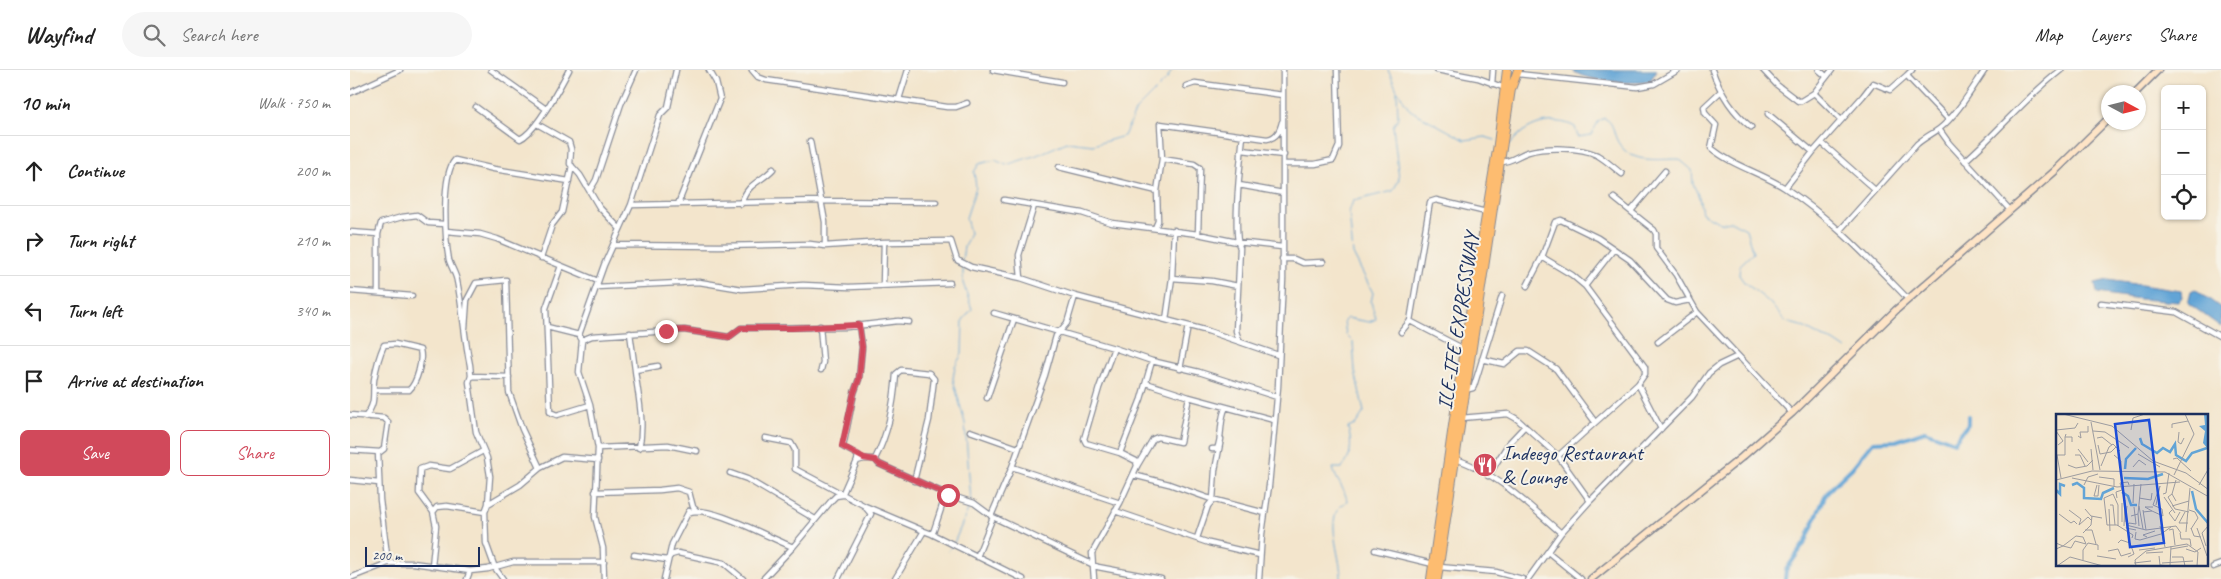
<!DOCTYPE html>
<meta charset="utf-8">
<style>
:root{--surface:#fff;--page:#f6f6f6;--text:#222;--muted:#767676;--line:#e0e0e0;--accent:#d1495b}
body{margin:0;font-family:Caveat,sans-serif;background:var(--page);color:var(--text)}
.controls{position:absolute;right:15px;top:15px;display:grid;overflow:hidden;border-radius:8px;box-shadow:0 1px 4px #0004}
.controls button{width:45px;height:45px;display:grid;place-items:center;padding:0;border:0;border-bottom:1px solid var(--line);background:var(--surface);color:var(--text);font:25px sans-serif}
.compass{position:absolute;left:1751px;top:15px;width:45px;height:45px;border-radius:50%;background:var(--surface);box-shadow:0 1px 4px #0004;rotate:97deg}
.scale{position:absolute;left:15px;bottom:12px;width:115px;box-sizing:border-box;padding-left:5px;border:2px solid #1b2f5e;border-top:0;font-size:14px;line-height:18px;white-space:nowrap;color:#1b2f5e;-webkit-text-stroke:4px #f7f3e8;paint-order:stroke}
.stop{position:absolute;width:15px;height:15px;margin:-11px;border:4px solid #d1495b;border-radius:50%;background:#fff}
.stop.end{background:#d1495b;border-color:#fff;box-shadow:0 1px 5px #0008}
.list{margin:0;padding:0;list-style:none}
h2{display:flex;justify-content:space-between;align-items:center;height:65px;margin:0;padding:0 20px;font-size:21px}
h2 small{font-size:16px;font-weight:400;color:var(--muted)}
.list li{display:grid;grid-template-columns:32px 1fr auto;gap:15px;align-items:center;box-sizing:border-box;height:70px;padding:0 20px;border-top:1px solid var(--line)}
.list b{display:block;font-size:19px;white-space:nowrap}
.list em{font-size:16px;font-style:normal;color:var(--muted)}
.actions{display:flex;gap:10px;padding:15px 20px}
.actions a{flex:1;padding:11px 0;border:1px solid var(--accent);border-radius:8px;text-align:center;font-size:18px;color:var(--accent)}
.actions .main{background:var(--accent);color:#fff}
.icon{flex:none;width:28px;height:28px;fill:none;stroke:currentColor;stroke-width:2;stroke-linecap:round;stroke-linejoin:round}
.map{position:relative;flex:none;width:1871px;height:509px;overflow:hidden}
header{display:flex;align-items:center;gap:30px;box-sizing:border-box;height:70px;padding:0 25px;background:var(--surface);border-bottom:1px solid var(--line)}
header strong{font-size:24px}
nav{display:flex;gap:28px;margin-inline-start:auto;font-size:18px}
.search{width:350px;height:45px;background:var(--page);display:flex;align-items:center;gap:12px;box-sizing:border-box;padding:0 18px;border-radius:28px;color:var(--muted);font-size:19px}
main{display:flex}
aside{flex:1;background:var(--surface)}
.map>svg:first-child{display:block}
.water{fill:#62a4d6;stroke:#3e6a9a}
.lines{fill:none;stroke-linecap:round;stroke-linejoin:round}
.stream{stroke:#62a4d6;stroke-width:1}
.canal{stroke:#62a4d6;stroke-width:4}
.minor-casing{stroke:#878a95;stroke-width:7}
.secondary-casing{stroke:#878a95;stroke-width:9}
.primary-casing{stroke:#878a95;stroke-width:10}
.minor{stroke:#fff;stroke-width:4.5}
.secondary{stroke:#fee4c6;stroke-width:6}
.primary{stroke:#fdbc70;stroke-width:8}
.route{stroke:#d1495b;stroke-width:6}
.labels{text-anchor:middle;stroke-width:4;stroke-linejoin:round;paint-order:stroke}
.street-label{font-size:21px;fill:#1b2f5e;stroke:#f7f3e8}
.poi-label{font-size:21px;fill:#1b2f5e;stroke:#f7f3e8;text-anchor:start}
.inset-river{fill:none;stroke:#62a4d6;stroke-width:2.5}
.inset-road{fill:none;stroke:#9d9ca0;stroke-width:1}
.view{fill:#1d4ed8;fill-opacity:0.15;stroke:#1d4ed8;stroke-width:2.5}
.inset-edge{fill:none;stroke:#1b2f5e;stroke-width:2.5}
</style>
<header>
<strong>Wayfind</strong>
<div class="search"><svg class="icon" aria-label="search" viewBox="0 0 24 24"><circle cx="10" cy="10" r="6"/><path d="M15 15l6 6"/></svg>Search here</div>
<nav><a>Map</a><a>Layers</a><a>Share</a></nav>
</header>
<main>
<aside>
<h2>10 min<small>Walk · 750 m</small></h2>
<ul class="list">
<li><svg class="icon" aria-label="ahead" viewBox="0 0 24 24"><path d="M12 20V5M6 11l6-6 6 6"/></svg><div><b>Continue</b></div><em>200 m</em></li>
<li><svg class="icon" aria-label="right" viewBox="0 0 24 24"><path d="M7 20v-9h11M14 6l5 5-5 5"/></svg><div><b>Turn right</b></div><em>210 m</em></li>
<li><svg class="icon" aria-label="left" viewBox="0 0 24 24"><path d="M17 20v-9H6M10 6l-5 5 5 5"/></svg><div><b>Turn left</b></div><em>340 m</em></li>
<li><svg class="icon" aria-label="arrive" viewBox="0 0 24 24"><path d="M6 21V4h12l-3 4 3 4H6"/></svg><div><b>Arrive at destination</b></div></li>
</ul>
<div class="actions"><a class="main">Save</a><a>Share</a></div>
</aside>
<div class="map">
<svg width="1871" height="509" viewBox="0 0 1871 509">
<rect width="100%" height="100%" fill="#f7f3e8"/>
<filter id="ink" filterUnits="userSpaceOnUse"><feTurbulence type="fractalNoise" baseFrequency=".02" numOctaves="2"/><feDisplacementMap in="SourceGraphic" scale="10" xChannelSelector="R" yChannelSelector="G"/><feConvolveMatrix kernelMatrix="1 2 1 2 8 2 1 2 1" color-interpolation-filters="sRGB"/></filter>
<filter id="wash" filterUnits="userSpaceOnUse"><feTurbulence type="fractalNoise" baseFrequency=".0096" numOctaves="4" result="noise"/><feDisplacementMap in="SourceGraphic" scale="20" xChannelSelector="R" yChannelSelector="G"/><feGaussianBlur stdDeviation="1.12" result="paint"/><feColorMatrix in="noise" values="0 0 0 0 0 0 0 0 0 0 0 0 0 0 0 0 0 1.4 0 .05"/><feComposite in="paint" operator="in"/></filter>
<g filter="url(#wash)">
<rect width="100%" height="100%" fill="#f3e5cc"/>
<path class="water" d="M1222 0H1307L1300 11C1283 15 1232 11 1222 0Z
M1758 210 1831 221 1832 227 1828 232 1790 229 1747 223 1745 213Z
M1845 219 1871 238V257L1838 233 1841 221Z"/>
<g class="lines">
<path class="stream" d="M1038 0 1047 20 1060 40 1115 70 1135 67 1145 70
M1156 73 1161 74C1174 54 1204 45 1225 57L1228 67 1241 65 1248 52 1254 48C1263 52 1263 60 1266 68 1278 95 1305 89 1329 89L1342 100 1343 114 1349 127 1352 143 1370 153 1380 151 1396 159 1403 183 1390 195 1389 205 1394 212 1419 232 1436 252 1451 256 1472 267 1484 271 1496 279
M612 190 614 177 620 163 616 148 626 117 624 102 629 94 645 90 656 95 687 85 717 72 743 75 774 66 786 40 817 9 822 0
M613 194V213L622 239 613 250 612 284 605 296 603 309 615 353 621 431
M604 473 620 435
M598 481 602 476
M991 509C992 490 977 456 988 439 990 436 995 433 997 431 995 418 986 411 983 398H992C1002 387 1002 372 998 358L1005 355 1014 342 1005 301 1003 272 996 265 994 251 997 248 1019 252 1026 249 1021 232 1023 223 1003 184 999 142 1003 131 1043 121 1049 109 1043 56 1048 48 1047 21"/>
<path class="canal" d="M1435 509 1436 500 1456 471 1475 426 1483 416 1502 398 1523 372 1546 371 1575 361 1604 372 1618 354V346"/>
</g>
</g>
<g filter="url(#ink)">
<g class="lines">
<g class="minor-casing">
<path id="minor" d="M141 0 196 39
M359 0 366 12 370 29 328 134 471 131 586 132
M402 0 408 7 416 10 597 37H606L617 33
M643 0 712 12
M1087 0 1128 8 1155 18
M1362 0C1370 22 1382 42 1401 57
M1413 0 1427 15 1448 31H1451L1464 23 1482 0
M1469 0 1476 6
M1562 0 1557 5 1559 8 1598 49
M1168 4 1287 17 1304 14 1328 0
M1142 14 1143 0
M836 16 845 13 933 25
M1370 22 1354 37 1355 43 1366 55 1361 78C1383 96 1411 103 1435 118 1482 149 1519 189 1558 229
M0 23 50 0
M1464 23 1491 50
M549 29 558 0
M126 37 170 69C186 62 210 17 219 0
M1418 44 1463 82
M187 54 219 72 221 79 220 94 230 105 249 137 270 159
M1589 59 1599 73 1660 140
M1472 73 1525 120
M891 82 892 80 934 85
M812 89 844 94 850 98 848 164
M1615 91C1648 62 1676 27 1711 0
M1150 92C1163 92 1167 85 1178 82 1195 77 1231 77 1247 85 1256 90 1264 98 1272 104
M933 94H965L983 90 989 76 987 0
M709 97 807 121
M889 115 933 123
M1435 118 1463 82 1513 26 1523 13 1540 20 1557 5
M240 120 246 110 271 34 286 0
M1264 128 1304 160 1306 164V178L1326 205 1347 242 1442 343
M654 130 732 143 762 153 848 164 887 172 932 177
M391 134C398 112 409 114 423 99
M281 135 328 134
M1281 141 1315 101
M805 158 808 151 807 121 812 89 810 54 917 69C927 68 930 60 932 52
M1490 160 1567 74C1574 68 1582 64 1589 59 1605 48 1624 16 1635 0
M96 161 130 164 147 169 248 211
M0 162 28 164
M263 175 369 176 460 174 475 176V152L460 71
M475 176 534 172 601 171 607 190 621 197 671 208 725 226 858 261 928 285
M1192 187 1222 205 1235 216 1295 297V304L1288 314 1208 386
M191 188 202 155 212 142 222 96
M932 189H944L953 193 973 192
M211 196 196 238 200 342 207 345 240 335
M671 208 669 185 684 136
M822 208 862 211 888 216
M533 215 534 172
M1177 216 1192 187 1205 152 1211 150 1248 168 1280 190 1317 230 1325 233 1340 230
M1235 216 1264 179
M246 217 349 212 392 219 453 215 499 217 600 213
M0 221 62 226
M28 223V164L31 153 52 147 67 145 78 153 94 154
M725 226 717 253 706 266 695 305 662 397 770 433
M1751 233 1826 242 1871 267
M644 243 764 278 802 291 849 302 927 327
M816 250 822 208 824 160
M1060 251 1114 279
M470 256 473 292 471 300
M197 257 229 265
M115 258 117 230 126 213 156 210 159 322 172 359 190 398
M1051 262 1060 251 1080 132 1086 130 1136 142
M280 263 285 300
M232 270 242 266 334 260 379 267 391 258 497 257 548 251 559 252
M889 270 886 261 890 178C882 162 891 87 893 65
M1308 272 1347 242
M764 278 749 318 734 369 736 373 770 383 786 391 787 396
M1132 289 1154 294 1170 281H1178L1206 299 1245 352
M830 299 838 256
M121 306 159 307
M796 313 839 327 876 337
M1288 314 1311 359
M1115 320 1123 318 1124 316 1152 226
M637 328 664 249
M0 345 34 348 38 352 34 379 30 382 0 380
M15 347C27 332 22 325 24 310 26 298 29 286 34 275L45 274 70 280C73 291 67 313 59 320H25
M1111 348 1158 344 1167 349 1208 386 1240 431
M620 361 668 378
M415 368 441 373 445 380V399L515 436 574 461 582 464 584 460 596 424 624 433 643 447 748 497 811 509
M248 378 318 375 347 381
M289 378C295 353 288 325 285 300L308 296
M862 379H867C873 365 869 349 876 337L924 350
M28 382 30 430 38 493
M770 383 791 329 802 291
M525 389 529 394 596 424
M1105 389C1143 400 1181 437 1211 463
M507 391 514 389H525C539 362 544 334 546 304L551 300 579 303 584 309 579 350 564 411
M380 403 397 409 465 449
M783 405 819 414 858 428 915 443
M1138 406 1159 373 1175 356
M0 410 29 413
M245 422 310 420 327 418 339 422 343 437 347 441
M138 434 170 415 190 398 212 387 248 390
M765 441 859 473 910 485
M83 442 87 437 97 436 135 442
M338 443C356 432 423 470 443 477
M641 446 662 397
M582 464 673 509
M847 468 858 436 863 430 865 400 871 369
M1025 480 1083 494
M1198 482 1231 509
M284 485 317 490 321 485 328 483 374 493 393 509
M627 487 643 447
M82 496 86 456 83 442 69 423 70 399 79 396 100 399 133 381
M1089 497 1146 502 1172 509
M1863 497 1871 494
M0 508 38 493H63L120 501 138 499 163 492H254
M117 509 120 501
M153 509 145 498 136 473 135 442 138 434 140 406 137 388 126 362 119 312 121 306 120 295C114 267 113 239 107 211 106 204 101 197 99 190 95 169 91 105 105 90L144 99 219 111
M254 509 253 478 245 447 248 378 240 335 229 302 232 270 229 265 254 195 281 135 310 45 318 37 326 0
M314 509 322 474 339 441
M413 509 443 477 482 430 486 426 492 425 507 391 508 385 493 377 504 323 509 309 512 277 509 255
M488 509 521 444 516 438
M545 509 574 461
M744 509 742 483 770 433 787 396 803 369 808 367 830 372 839 327
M909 509 912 464 919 416 928 317 933 209V0
M1178 509 1211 463 1240 431 1342 327 1359 303 1369 295 1388 286"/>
</g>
<g class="secondary-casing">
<path id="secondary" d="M1786 22 1808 0
M1241 509 1392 387 1442 343 1546 240 1705 101 1758 49"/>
</g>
<g class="primary-casing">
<path id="primary" d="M1081 509 1114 279 1148 74 1157 0
M1087 509 1161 19 1168 0"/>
</g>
<use href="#minor" class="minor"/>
<use href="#secondary" class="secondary"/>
<use href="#primary" class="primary"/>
</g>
</g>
<g class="lines" filter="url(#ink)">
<path class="route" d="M316 261 334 260 379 267 391 258H442L509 255 512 277 509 309 504 323 492 376 514 388 525 390 529 394 598 425"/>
</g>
<defs>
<g id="restaurant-disc" transform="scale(1.25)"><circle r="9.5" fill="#d1495b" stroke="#f7f3e8"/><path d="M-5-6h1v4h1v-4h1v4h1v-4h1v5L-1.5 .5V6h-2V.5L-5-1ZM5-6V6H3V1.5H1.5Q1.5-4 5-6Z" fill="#fff"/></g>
</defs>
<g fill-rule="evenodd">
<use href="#restaurant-disc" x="1135" y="395"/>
</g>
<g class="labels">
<g class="street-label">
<text transform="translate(1108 251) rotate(-81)" y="7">ILE-IFE EXPRESSWAY</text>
</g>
<g class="poi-label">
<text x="1152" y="390">Indeego Restaurant<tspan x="1152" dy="24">&amp; Lounge</tspan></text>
</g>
</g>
<g transform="translate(1706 344)">
<rect width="152" height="152" fill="#f3e5cc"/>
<path d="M148 0H152V35L147 29 149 17 143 12 149 11Z" fill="#62a4d6"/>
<path class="inset-river" d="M84 24 86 30 101 39 107 34 114 38 119 30 120 41 130 47 136 39 151 34M69 55 70 45 80 34M68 64 92 65 107 60M16 71 21 69 28 74V84L45 85 47 79 58 74M0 76 4 80V70L9 72M136 77 140 95 152 109M66 78 72 82 75 91H81"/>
<path class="inset-road" d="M7 0 56 12 97 47 130 59 153 76M35 8 44 56M116 14V10L132 7M0 16 19 14 22 9M75 16 77 4 89 0M0 17 7 27 2 31M37 17 49 18 73 34M123 18 122 28 125 30 128 24M10 20 9 23H16V28M22 22 25 24 24 18H32V12M9 23V41M41 24 46 23 56 31M42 31 44 40 55 38 60 33M22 35 32 48M35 35 37 56M82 40 104 53M19 41H24L29 52M58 41 65 47V56M117 45 121 44 135 57M12 51 20 54 31 52 37 46M45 52 53 33 57 30 64 37M77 53 83 46 90 51M118 61 138 20 129 0M43 63 58 65V72M5 64 1 41H9M16 64 61 73 124 68M0 66 36 57 109 58 153 83M120 66 116 80 120 87M28 71 32 63 42 60M41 71 38 82H42L43 71M143 71 153 54M104 72 97 91 106 95 107 102M107 80 110 79 113 59M116 80 112 83 119 95 133 98M108 83 119 99M61 84 60 78 66 76 64 69 72 68 73 71M83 84 95 86 96 79M77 89 78 70M54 91H57L59 111M100 91 104 72M83 92 87 115M116 92 133 87M78 93 80 110 73 109 70 114 80 116M29 95 35 102 46 104M53 95 54 117M13 96 25 105 23 111 32 103 36 107M87 96 90 116M116 96 113 99 119 107 124 98M133 96 139 98 142 104 135 115M96 97 89 93H97M87 98 96 97 107 102M129 98 123 109H132M3 100 15 109 18 107 21 110M82 100 85 70M75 102 82 100 83 112M66 108V89M69 108 71 92M70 111 90 116 120 112 125 119M62 112V91L57 80 48 84 51 111H61L77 121 76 124M68 112 69 86M104 112 109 133M135 114 138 122 145 123M141 114 151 142M29 116H36L40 130M113 116 117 115 119 131M80 118 79 125 84 126 105 120 115 113M130 118 134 74M27 119 35 111 36 102M124 119 125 125H134L135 132M20 122 27 123 30 130 19 127 15 134 7 132ZM91 123 87 121 99 117M0 129 7 132 0 135M62 129 65 126 74 129 78 140 72 143M150 132 146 119 153 111M115 135 132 132M130 135 139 138 145 134M83 136 99 134M52 137 62 135 65 142 75 139M90 139 107 138M41 142 60 145M103 142 104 151 114 152M116 143H127L129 152M27 146V136L32 129 42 131V136M78 149 95 147M106 149 137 147M114 151 115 132M1 152 14 143 47 152M80 152 79 146 90 137 131 130 142 138 141 152"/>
<path class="view" d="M93 6 108 129 74 133 59 10Z"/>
<rect width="152" height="152" class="inset-edge"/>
</g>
</svg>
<div class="controls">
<button>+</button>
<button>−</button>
<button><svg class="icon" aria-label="locate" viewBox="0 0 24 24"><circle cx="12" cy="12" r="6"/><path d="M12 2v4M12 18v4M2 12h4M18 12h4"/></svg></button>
</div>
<svg class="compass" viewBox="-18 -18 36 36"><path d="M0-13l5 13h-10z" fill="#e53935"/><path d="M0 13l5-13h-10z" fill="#767676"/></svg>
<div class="scale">200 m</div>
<div class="stop" style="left:598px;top:425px"></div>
<div class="stop end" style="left:316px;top:261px"></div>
</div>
</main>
